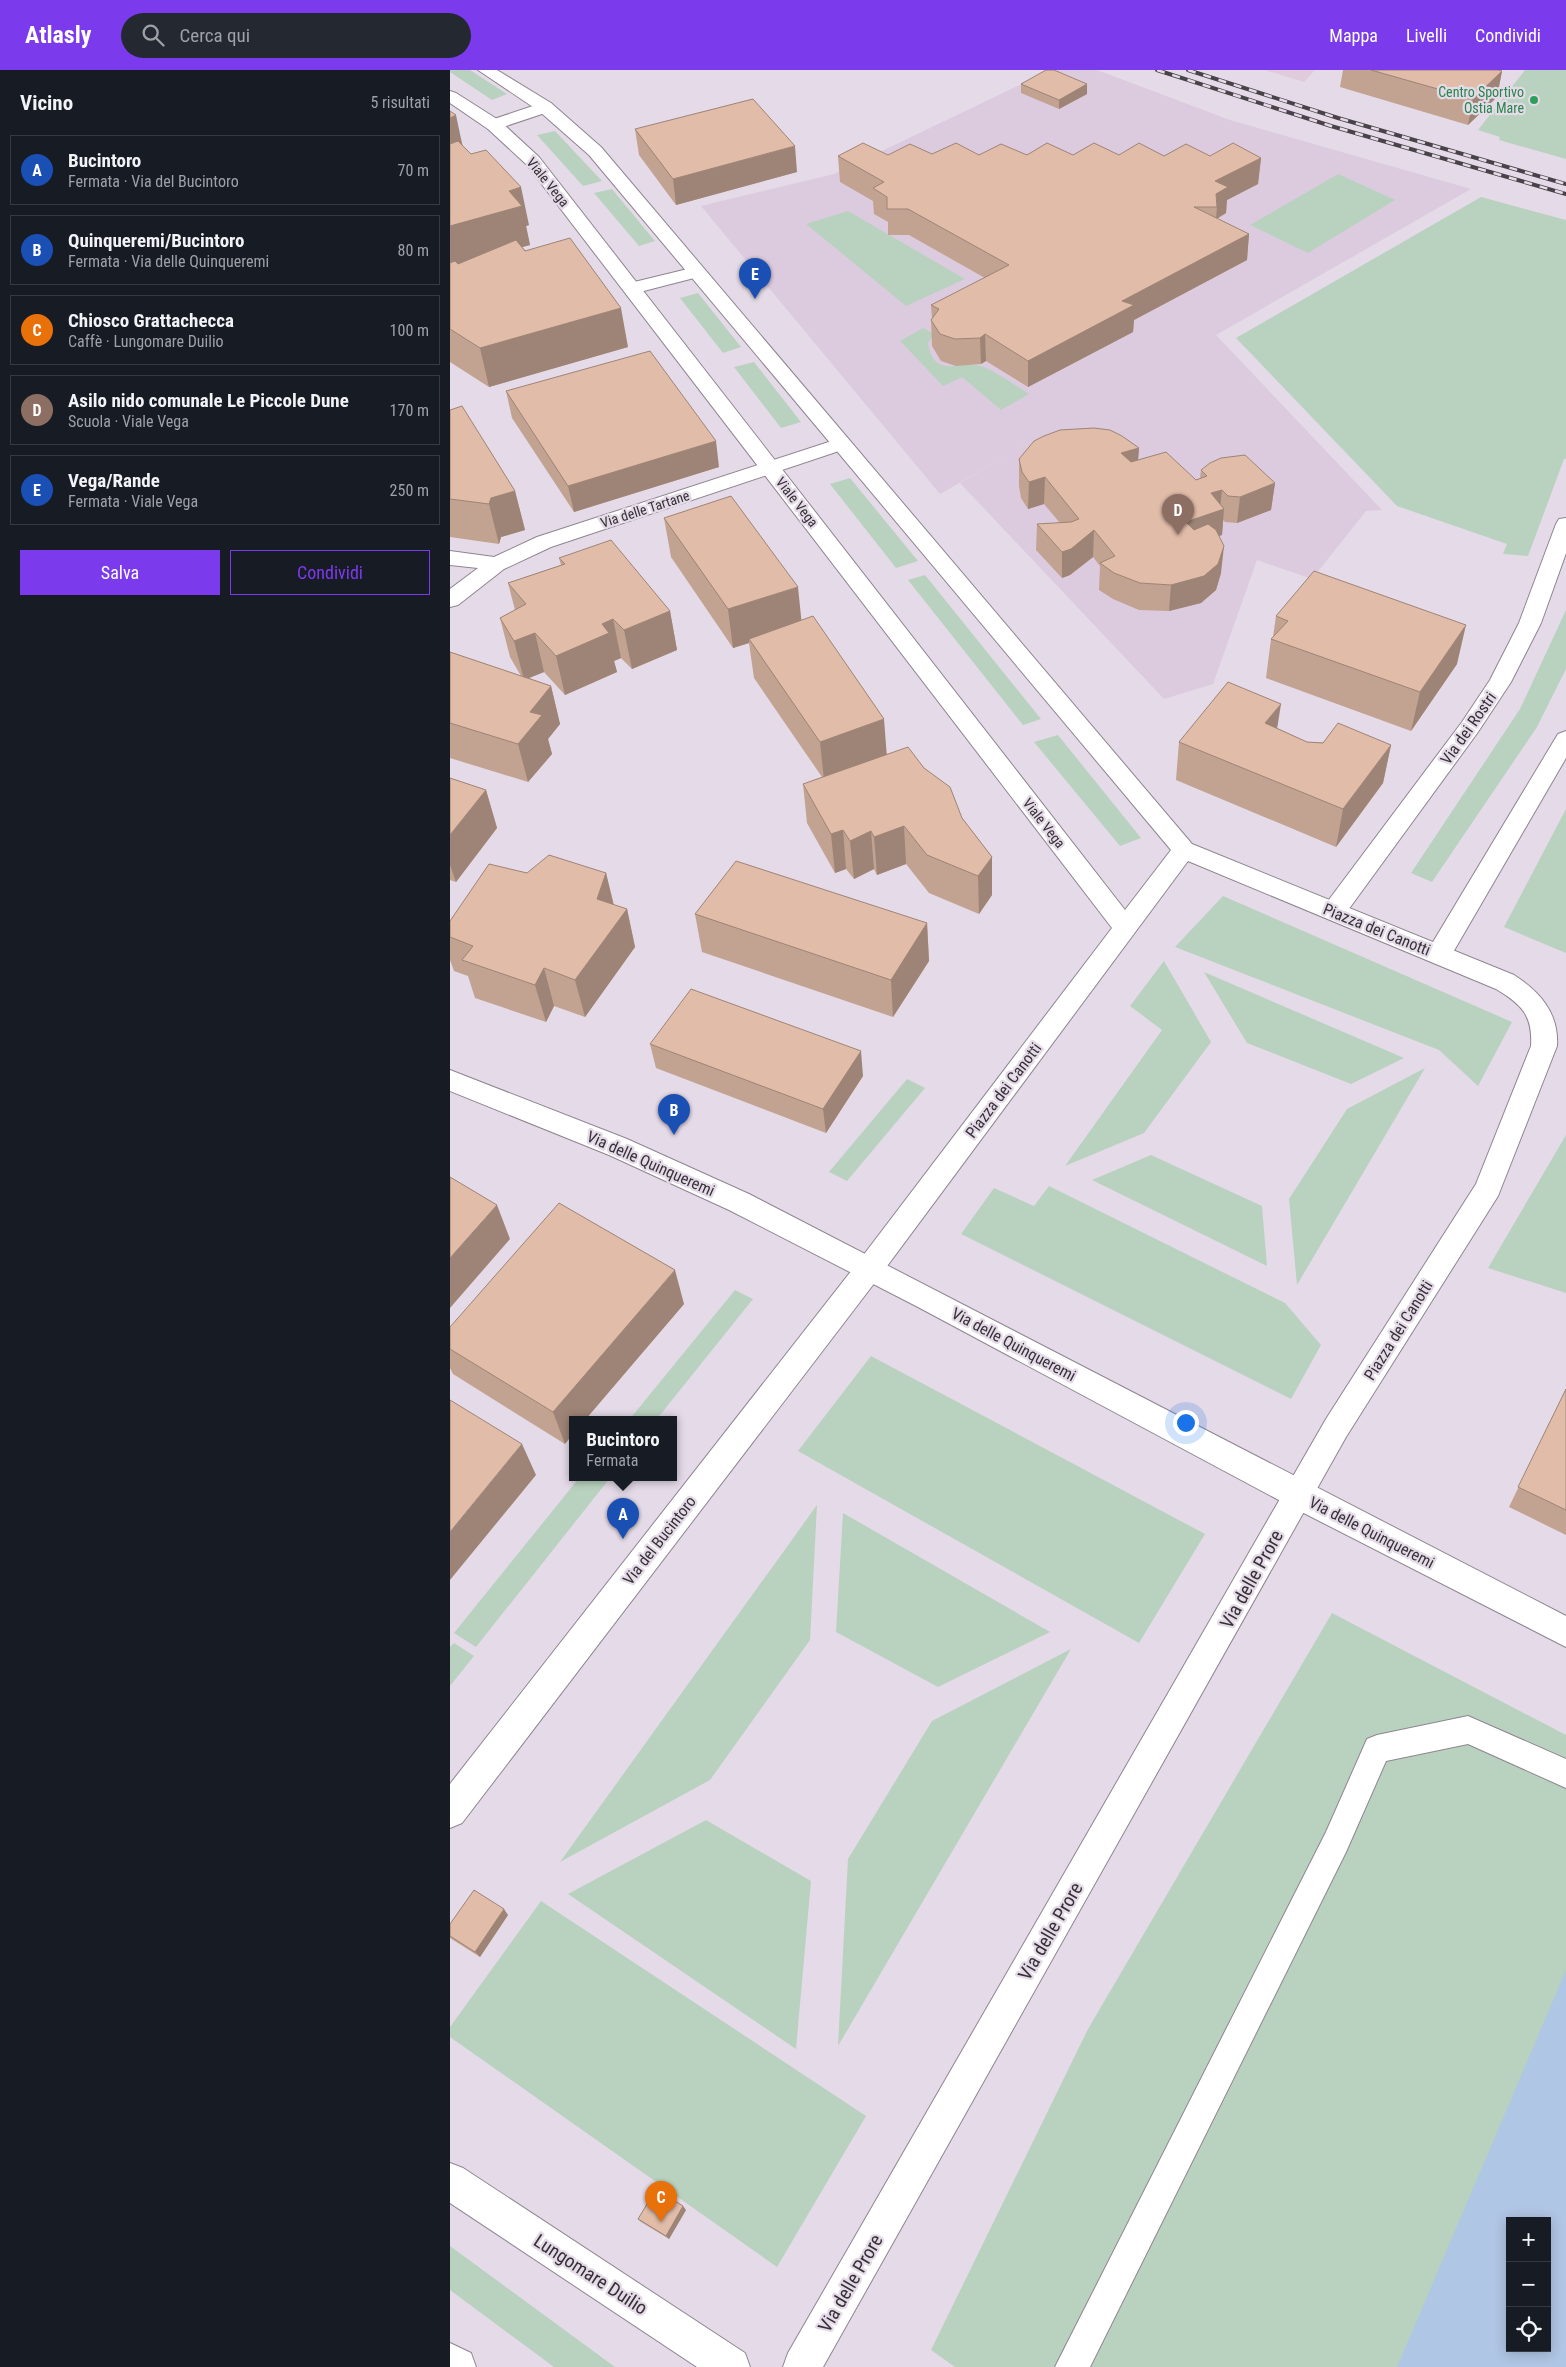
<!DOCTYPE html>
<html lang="it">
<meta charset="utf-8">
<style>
:root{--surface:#171b24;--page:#242831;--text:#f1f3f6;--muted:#9ea1a6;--line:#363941;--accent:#7c3aed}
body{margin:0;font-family:"Roboto Condensed",sans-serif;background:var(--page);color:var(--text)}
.controls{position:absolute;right:15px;bottom:15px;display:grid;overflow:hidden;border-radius:0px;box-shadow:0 2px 12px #0003}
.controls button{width:45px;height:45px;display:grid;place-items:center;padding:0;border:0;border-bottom:1px solid var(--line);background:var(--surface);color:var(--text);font:25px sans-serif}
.you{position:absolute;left:735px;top:1352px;width:18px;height:18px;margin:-12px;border:4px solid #fff;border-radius:50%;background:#1a73e8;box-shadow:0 0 0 8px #1a73e833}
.badge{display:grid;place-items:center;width:32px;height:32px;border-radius:50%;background:var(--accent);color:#fff;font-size:16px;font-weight:700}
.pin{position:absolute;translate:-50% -41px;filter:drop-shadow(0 1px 2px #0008)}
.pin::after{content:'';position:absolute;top:26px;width:18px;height:15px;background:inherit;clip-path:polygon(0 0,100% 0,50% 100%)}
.popup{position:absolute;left:119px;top:1346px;width:108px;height:65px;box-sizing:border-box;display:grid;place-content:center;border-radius:0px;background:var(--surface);filter:drop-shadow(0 1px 4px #0005);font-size:16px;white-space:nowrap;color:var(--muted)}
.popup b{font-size:19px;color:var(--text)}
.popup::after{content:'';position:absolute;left:50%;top:100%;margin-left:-10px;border:10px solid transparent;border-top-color:var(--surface)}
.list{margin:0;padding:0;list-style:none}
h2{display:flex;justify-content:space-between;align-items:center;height:65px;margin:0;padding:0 20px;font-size:21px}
h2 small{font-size:16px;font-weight:400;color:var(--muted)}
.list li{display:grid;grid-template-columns:32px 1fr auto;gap:15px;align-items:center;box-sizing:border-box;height:70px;margin:0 10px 10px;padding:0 10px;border:1px solid var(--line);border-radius:0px}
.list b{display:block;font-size:19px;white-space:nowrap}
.list p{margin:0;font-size:16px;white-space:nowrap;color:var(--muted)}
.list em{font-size:16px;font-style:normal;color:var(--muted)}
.actions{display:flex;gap:10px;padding:15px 20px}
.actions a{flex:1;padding:11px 0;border:1px solid var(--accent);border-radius:0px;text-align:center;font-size:18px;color:var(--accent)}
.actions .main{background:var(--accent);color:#fff}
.icon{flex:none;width:28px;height:28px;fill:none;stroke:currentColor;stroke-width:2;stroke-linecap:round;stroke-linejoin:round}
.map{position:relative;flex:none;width:1116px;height:2297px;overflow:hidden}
header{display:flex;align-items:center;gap:30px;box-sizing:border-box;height:70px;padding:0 25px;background:var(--accent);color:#fff}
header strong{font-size:24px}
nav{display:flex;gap:28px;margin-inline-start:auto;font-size:18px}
.search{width:350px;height:45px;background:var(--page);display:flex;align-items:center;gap:12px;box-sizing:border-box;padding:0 18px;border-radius:28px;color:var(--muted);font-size:19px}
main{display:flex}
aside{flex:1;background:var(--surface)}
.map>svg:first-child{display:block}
.built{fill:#dccbde}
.industrial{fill:#dfcbda}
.green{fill:#b9d2bf;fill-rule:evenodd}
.water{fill:#afc6e4;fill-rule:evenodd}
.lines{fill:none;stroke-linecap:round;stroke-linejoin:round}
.service-casing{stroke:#8f8591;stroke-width:2}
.minor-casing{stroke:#8f8591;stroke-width:2}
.tertiary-casing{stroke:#8f8591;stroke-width:2}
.secondary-casing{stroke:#8f8591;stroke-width:2}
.service{fill:#fff;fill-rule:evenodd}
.minor{fill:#fff;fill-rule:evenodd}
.tertiary{fill:#fff;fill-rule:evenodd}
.secondary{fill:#fff;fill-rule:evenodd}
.rail-casing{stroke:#484349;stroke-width:4}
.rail{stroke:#e5dae7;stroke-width:2.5;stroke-dasharray:8;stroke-linecap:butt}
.wall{fill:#c2a291}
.shaded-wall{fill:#9e8476}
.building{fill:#e1bca9;stroke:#9e8476}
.leisure-dot{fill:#2e9e5b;stroke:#e5dae7;stroke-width:2}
.labels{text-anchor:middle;stroke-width:4.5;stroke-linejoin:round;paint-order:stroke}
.far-leisure-label{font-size:14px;fill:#27864d;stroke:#e5dae7;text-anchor:end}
.far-street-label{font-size:14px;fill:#353136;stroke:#e5dae7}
.street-label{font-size:16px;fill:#353136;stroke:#e5dae7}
.near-street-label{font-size:19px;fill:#353136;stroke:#e5dae7}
</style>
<header>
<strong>Atlasly</strong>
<div class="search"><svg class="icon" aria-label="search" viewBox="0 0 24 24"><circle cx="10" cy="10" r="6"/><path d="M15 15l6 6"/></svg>Cerca qui</div>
<nav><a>Mappa</a><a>Livelli</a><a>Condividi</a></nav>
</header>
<main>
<aside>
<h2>Vicino<small>5 risultati</small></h2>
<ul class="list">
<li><span class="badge" style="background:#1a4fb4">A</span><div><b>Bucintoro</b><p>Fermata · Via del Bucintoro</p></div><em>70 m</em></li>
<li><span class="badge" style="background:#1a4fb4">B</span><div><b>Quinqueremi/Bucintoro</b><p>Fermata · Via delle Quinqueremi</p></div><em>80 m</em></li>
<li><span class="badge" style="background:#e8710a">C</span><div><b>Chiosco Grattachecca</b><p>Caffè · Lungomare Duilio</p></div><em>100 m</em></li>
<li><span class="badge" style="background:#8d6e63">D</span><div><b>Asilo nido comunale Le Piccole Dune</b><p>Scuola · Viale Vega</p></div><em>170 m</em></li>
<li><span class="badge" style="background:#1a4fb4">E</span><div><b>Vega/Rande</b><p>Fermata · Viale Vega</p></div><em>250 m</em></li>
</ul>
<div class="actions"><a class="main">Salva</a><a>Condividi</a></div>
</aside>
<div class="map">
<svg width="1116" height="2297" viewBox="0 0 1116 2297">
<rect width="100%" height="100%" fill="#e5dae7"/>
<path class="built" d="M601 0H647L780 50 1021 119 766 265 932 440 916 441 862 509 807 490 763 614 714 629 510 413 591 366 490 424 251 136 384 104Z"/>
<path class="industrial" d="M815 0H865L854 12Z"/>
<path class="green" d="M0 0H20L57 24 42 30 0 2Z
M1075 0H1116V89L1049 70 1050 67 1028 60Z
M105 61 152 111 133 116 87 65Z
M888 104 945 130 858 183 800 155Z
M162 119 205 171 189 176 144 123Z
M1031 127 1116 150V389H1114L1078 486 1053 484 1057 474 947 436 786 268Z
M398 141 515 209 456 236 356 154Z
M248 223 291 277 273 283 230 228Z
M473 258 484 264 478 273C484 310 510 290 531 296 546 301 566 316 579 324L551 340 512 307 493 316 450 271Z
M304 292 351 352 331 358 284 297Z
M400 408 468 491 446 498 380 414Z
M475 505 591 649 573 655 458 510Z
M1116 540V599L1087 657 982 812 961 803 1070 639Z
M608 665 691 768 670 776 584 672Z
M1116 739V883L1054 857Z
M773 826 1062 952 1028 1016 989 980 725 877Z
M714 891 761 972 694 1063 615 1096 712 960 680 936Z
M754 902 954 988 901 1014 797 973Z
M975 998 847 1215 839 1129 897 1039Z
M457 1009 475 1018 397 1111 379 1102Z
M1116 1065V1223L1038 1198Z
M701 1085 812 1136 817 1196 642 1110Z
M599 1116 835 1233 871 1275 841 1329 511 1164 544 1118 584 1136Z
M285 1220 303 1229 206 1350H179Z
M421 1286 755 1464 689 1573 348 1381Z
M129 1408H160L26 1577 4 1563Z
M367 1435 360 1570 260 1710 110 1792Z
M393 1443 600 1562 488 1617 386 1562Z
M882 1543 1116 1665V2297H505L481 2280 638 1959ZM1060 2151H1097V2278H1060Z
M4 1573 24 1586 0 1616V1577Z
M621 1579 388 1976 398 1789 482 1651Z
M256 1750 361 1811 346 1979 118 1824Z
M91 1831 416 2046 327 2197 0 1967V1957Z
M0 2176 165 2297H104L0 2220Z"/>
<path class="water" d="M1116 1900V2297H947ZM1060 2151H1097V2278H1060Z"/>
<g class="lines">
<g class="service-casing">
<path id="service" d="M1018 1646 1116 1689V1718L1018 1674 936 1691 896 1782 640 2297H605L876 1762 917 1669 927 1665Z"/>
</g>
<g class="minor-casing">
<path id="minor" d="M95 32 101 33 103 37 101 41 44 60 38 59 36 55 38 51Z
M246 197 252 198 255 202 252 206 182 224 176 222 173 218 176 214Z
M391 368 398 370 401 374 398 378 101 477 54 499 8 535 0 537V519L28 498 0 495V481L44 487 87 467Z
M1116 448V483L1091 553 1061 612 1028 662 893 847 884 850 875 847 872 841 875 835 1012 652 1040 610 1069 553 1106 454 1109 449Z
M1116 661V688L998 891 989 893 980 891 977 884 980 877 1108 664Z
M0 1000 177 1069 299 1124 1116 1546V1577L838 1435 468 1237 279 1140 159 1085 0 1021Z"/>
</g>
<g class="tertiary-casing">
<path id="tertiary" d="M28 0H47L101 33 151 77 742 774 1064 905C1090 922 1109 943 1107 976L1048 1126 896 1367 373 2297H333L338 2283 876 1349 1026 1114 1081 976C1083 945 1071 934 1046 919L738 791 429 1207 12 1753 0 1758V1714L409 1191 662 858 77 95 38 59 0 33V21L6 23 50 51 89 87 675 840 721 780 139 85 89 41Z"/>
</g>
<g class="secondary-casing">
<path id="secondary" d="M0 2093 13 2098 295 2283 300 2297H247L0 2133Z
M0 2273 21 2283 26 2297H0Z"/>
</g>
<use href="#service" class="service"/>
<use href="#minor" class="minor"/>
<use href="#tertiary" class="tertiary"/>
<use href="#secondary" class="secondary"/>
<g class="rail-casing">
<path id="rail" d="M707 0 881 56 1116 124
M738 0 888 48 1116 114"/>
</g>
<use href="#rail" class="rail"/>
</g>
<path class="wall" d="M893 0H1048L1052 1 1047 27 1018 55 890 17Z
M571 14H637V24L609 39 571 23Z
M0 41 13 76 79 155 76 156 80 175 72 177 178 277 39 317 0 292Z
M185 59 347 102 226 135 189 85Z
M482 84 760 86 811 88 808 114 777 130 776 143 767 149 799 164 797 190 684 250 683 262 578 317 536 291 531 294 506 296 491 291 482 276 481 250 482 248 481 235 535 208 459 165H438V152L424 144 423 131 390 112 388 86Z
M56 321 269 397 124 442 62 348Z
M0 340 65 421 75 460 51 467 49 474 0 467Z
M689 378 688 390 746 410 750 408 751 400 825 413 821 440 787 453 775 452 773 450 772 465 769 466 771 503 766 520 751 533 719 541 689 540 663 529 649 520 650 496 643 487 620 505 612 508 586 480 587 454 610 453 594 434 578 439 571 428 569 416V389Z
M214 448 351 550 437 684 474 698 512 748 542 787V825L529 844 479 823 456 794 427 805 424 799 404 809 396 799 385 803 357 753 353 714 372 707 304 608 299 573 283 578 221 487Z
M109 488 220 541 227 580 182 599 171 588 164 591 167 602 115 625 94 602 79 608 101 616 110 654 98 669 102 684 78 712 0 688V582L71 606 60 587 50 548 65 540 58 513 111 495Z
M826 546 1007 594 961 661 816 608 821 569 823 567Z
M827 658 857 672 941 675 933 713 886 777 726 710 729 672Z
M0 708 36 720 47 758 6 812 0 810Z
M77 803H156L164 835 177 839 185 877 135 947 104 936 96 952 25 928 18 906 4 901 0 890V851Z
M245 844 477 853 479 891 443 947 252 882Z
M200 974 413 1006 376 1063 206 998Z
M234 1234 135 1350H123L115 1374 3 1304 0 1298V1257Z
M1116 1319V1465L1059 1437Z
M58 1845 30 1887 0 1868V1854Z
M236 2140 219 2169 191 2152 188 2149Z"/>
<path class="shaded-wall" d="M1052 1 1047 27 1018 55 1023 29Z
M637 14V24L609 39V30Z
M6 45 14 83 0 86V48Z
M345 76 347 102 226 135 223 109Z
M811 88 808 114 777 130 776 143 766 149 767 137 765 111Z
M71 117 79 155 76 156 80 175 0 197V156L59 121Z
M799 164 797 190 684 250 683 262 578 317V291L672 231Z
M171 238 178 277 39 317 30 278Z
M535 264 536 291 531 294 530 268Z
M266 371 269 397 124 442 118 416Z
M689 378 687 404 671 383Z
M595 407 594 434 578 439 579 412Z
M825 413 821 440 787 453 790 427Z
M772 420 770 440 774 439 772 465 733 478 736 452 761 423Z
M65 421 75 460 51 467 49 474 39 434 41 428Z
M644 460 643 487 620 505 612 508V482Z
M774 476 771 503 766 520 751 533 719 541 721 515Z
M348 517 352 556 299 569V573L283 578 278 539Z
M220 541 227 580 182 599 174 560Z
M163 549 171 588 164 591 167 602 115 625 106 586 152 554Z
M1016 555 1007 594 961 661 970 622Z
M85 563 94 602 74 610 64 571Z
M101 616 110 654 98 669 102 684 78 712 68 674 80 642Z
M831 634 825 672 815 653Z
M434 649 437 688 374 710 370 672Z
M941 675 933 713 886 777 893 739Z
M36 720 47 758 6 812 0 795V765Z
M454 756 456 794 427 805 424 767Z
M393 760 396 799 385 803 381 764Z
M421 761 424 799 404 809 400 771Z
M542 787V825L529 844 528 806Z
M156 803 165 841 147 829Z
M177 839 185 877 135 947 125 910Z
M477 853 479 891 443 947 441 910Z
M94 898 104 936 96 952 85 915Z
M411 981 413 1006 376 1063 373 1039Z
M47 1135 60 1169 0 1238V1188Z
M225 1200 234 1234 135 1350H123V1364L115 1374 103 1342Z
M72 1374 86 1405 0 1510V1462Z
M54 1839 58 1845 30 1887 25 1882Z
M233 2136 236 2140 219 2169 216 2166Z"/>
<path class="building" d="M596 0H604L637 14 609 30 571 14Z
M921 0H1048L1052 1 1023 29Z
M303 29 345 76 223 109 185 59Z
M0 41 6 45 0 48Z
M8 71 21 84 36 80 71 117 59 121 72 136 0 156V74Z
M413 73 438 85 460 74 482 84 506 73 529 85 551 74 577 85 597 73 623 85 644 73 669 85 689 73 714 86 736 74 760 86 783 73 811 88 765 111 778 117 766 124 767 137H744L799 164 672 231 684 235 578 291 535 264 530 268 505 269 490 264 481 250 489 239 481 235 559 195 458 139H437V127L423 118 434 112 388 86Z
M120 168 171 238 30 278 0 259V193L5 191 8 194 66 170 75 181Z
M200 281 266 371 118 416 56 321Z
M12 336 65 421 41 428 39 434 0 429V340Z
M644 358 660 360 672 366 689 378 671 383 681 392 716 382 746 410 757 406 751 400 760 393 771 388 795 385 825 413 790 427 778 426 772 420 761 423 774 439 736 452 744 460 758 454 766 460 774 476 768 494 754 506 721 515 690 513 664 503 650 493 665 486 644 460 621 479 612 482 587 454 621 452 629 449 595 407 579 412 572 402 569 389 584 371 594 366 610 360Z
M281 426 348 517 278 539 214 448Z
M161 470 220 541 174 560 163 549 152 554 159 563 106 586 85 563 64 571 50 548 76 534 58 513 115 494 109 488Z
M864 501 1016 555 970 622 821 569 838 551 826 546Z
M363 546 434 649 370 672 299 569Z
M0 582 101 616 80 642 92 645 68 674 0 653Z
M778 612 831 634 815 653 857 672 873 673 888 653 941 675 893 739 729 672Z
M458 677 474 698 500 717 512 748 542 787 528 806 477 785 454 756 424 767 421 761 400 771 393 760 381 764 353 714Z
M0 708 36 720 0 765Z
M99 785 156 803 147 829 177 839 125 910 94 898 85 915 12 890 23 876 0 867V851L39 794 77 803Z
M286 791 477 853 441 910 245 844Z
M241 919 411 981 373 1039 200 974Z
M0 1107 47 1135 0 1188Z
M109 1133 225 1200 103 1342 0 1279V1257Z
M1116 1319V1440L1068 1417Z
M0 1330 72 1374 0 1462Z
M24 1820 54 1839 25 1882 0 1866V1854Z
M206 2119 233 2136 216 2166 188 2149Z"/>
<circle class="leisure-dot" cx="1084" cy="30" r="5"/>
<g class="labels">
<g class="far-leisure-label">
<text x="1074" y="27">Centro Sportivo<tspan x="1074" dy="16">Ostia Mare</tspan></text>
</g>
<g class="far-street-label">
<text transform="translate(98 112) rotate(51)" y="5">Viale Vega</text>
<text transform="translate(347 432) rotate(52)" y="5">Viale Vega</text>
<text transform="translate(195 439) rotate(-18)" y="5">Via delle Tartane</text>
<text transform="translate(594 753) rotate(52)" y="5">Viale Vega</text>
</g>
<g class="street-label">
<text transform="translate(1018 658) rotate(-55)" y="6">Via dei Rostri</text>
<text transform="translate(927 859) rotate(22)" y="6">Piazza dei Canotti</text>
<text transform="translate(553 1020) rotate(-53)" y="6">Piazza dei Canotti</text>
<text transform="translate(201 1093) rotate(24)" y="6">Via delle Quinqueremi</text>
<text transform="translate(948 1260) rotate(-58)" y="6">Piazza dei Canotti</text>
<text transform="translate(564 1274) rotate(28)" y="6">Via delle Quinqueremi</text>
<text transform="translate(922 1462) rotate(27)" y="6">Via delle Quinqueremi</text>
<text transform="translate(209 1470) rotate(-52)" y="6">Via del Bucintoro</text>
</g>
<g class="near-street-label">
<text transform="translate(801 1509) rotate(-61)" y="7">Via delle Prore</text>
<text transform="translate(600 1861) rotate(-60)" y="7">Via delle Prore</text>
<text transform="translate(141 2204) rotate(33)" y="7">Lungomare Duilio</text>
<text transform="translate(400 2213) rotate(-60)" y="7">Via delle Prore</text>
</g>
</g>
</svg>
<div class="controls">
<button>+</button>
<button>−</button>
<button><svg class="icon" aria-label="locate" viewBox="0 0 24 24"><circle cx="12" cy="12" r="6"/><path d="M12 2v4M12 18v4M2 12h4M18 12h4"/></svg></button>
</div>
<div class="you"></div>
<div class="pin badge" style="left:173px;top:1469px;background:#1a4fb4">A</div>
<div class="popup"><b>Bucintoro</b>Fermata</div>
<div class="pin badge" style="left:224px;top:1065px;background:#1a4fb4">B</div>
<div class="pin badge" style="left:211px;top:2152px;background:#e8710a">C</div>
<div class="pin badge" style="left:728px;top:465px;background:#8d6e63">D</div>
<div class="pin badge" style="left:305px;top:229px;background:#1a4fb4">E</div>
</div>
</main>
